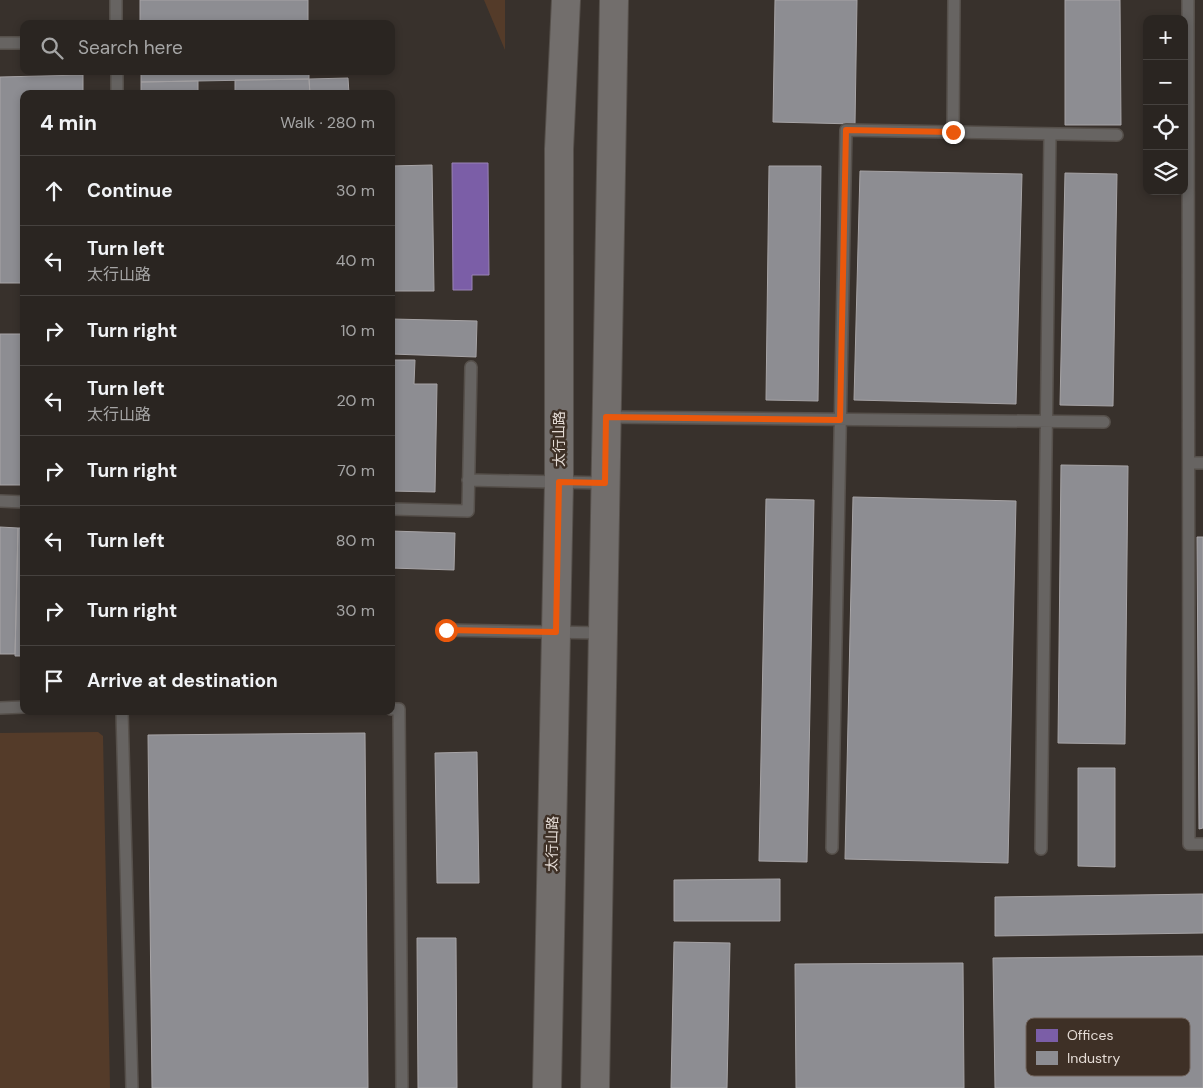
<!DOCTYPE html>
<meta charset="utf-8">
<style>
:root{--surface:#2a2521;--page:#322d2a;--text:#f1f3f6;--muted:#a5a5a5;--line:#46423f}
body{margin:0;font-family:"DM Sans","Noto Sans SC",sans-serif;background:var(--page);color:var(--text)}
.controls{position:absolute;right:15px;top:15px;display:grid;overflow:hidden;border-radius:10px;box-shadow:0 2px 8px #0003}
.controls button{width:45px;height:45px;display:grid;place-items:center;padding:0;border:0;border-bottom:1px solid var(--line);background:var(--surface);color:var(--text);font:25px sans-serif}
.stop{position:absolute;width:15px;height:15px;margin:-11px;border:4px solid #ea580c;border-radius:50%;background:#fff}
.stop.end{background:#ea580c;border-color:#fff;box-shadow:0 1px 5px #0008}
.list{margin:0;padding:0;list-style:none}
h2{display:flex;justify-content:space-between;align-items:center;height:65px;margin:0;padding:0 20px;font-size:21px}
h2 small{font-size:16px;font-weight:400;color:var(--muted)}
.list li{display:grid;grid-template-columns:32px 1fr auto;gap:15px;align-items:center;box-sizing:border-box;height:70px;padding:0 20px;border-top:1px solid var(--line)}
.list b{display:block;font-size:19px;white-space:nowrap}
.list p{margin:0;font-size:16px;white-space:nowrap;color:var(--muted)}
.list em{font-size:16px;font-style:normal;color:var(--muted)}
.icon{flex:none;width:28px;height:28px;fill:none;stroke:currentColor;stroke-width:2;stroke-linecap:round;stroke-linejoin:round}
.map{position:relative;flex:none;width:1203px;height:1088px;overflow:hidden}
.search{position:absolute;background:var(--surface);box-shadow:0 2px 8px #0003;left:20px;top:20px;width:375px;height:55px;display:flex;align-items:center;gap:12px;box-sizing:border-box;padding:0 18px;border-radius:10px;color:var(--muted);font-size:19px}
.panel{position:absolute;background:var(--surface);box-shadow:0 2px 8px #0003;left:20px;top:90px;width:375px;height:625px;border-radius:10px}
.map>svg:first-child{display:block}
.green{fill:#543b29}
.offices{fill:#7b5ea7;stroke:#9a84b5}
.industry{fill:#8d8d92;stroke:#a7a4a6}
.lines{fill:none;stroke-linecap:round;stroke-linejoin:round}
.lane-casing{stroke:#56504b;stroke-width:14}
.secondary-casing{stroke:#56504b;stroke-width:30}
.lane{stroke:#676462;stroke-width:11}
.secondary{stroke:#726e6c;stroke-width:28}
.route{stroke:#ea580c;stroke-width:6}
.labels{text-anchor:middle;stroke-width:5;stroke-linejoin:round;paint-order:stroke}
.street-label{font-size:14px;fill:#e4dbd5;stroke:#3e3026}
.key{fill:#3e3026;stroke:#70635b;stroke-width:1}
.key-label{font-size:14px;fill:#e4dbd5}
</style>
<div class="map">
<svg width="1203" height="1088" viewBox="0 0 1203 1088">
<rect width="100%" height="100%" fill="#38312c"/>
<path class="green" d="M484 0H505V50Z
M98 732 103 736 110 1088H0V733Z"/>
<path class="offices" d="M452 163H488L489 275H472V290H453Z"/>
<path class="industry" d="M140 0H308V24H140Z
M775 0H857L855 124 773 122Z
M1065 0H1120L1121 125H1065Z
M141 71H309V79L141 82Z
M83 75V94H24V283H0V77Z
M348 78 349 94H310L309 79Z
M309 79 310 94H235V80Z
M198 81V94H141V82Z
M432 165 434 291H391V166Z
M769 166H821L818 401 766 400Z
M860 171 1022 174 1016 404 854 400Z
M1065 173 1117 174 1113 406 1060 405Z
M392 319 477 321 476 357 391 354Z
M0 334H24V485H0Z
M391 360H415L414 384H437L435 492 391 491Z
M1061 465 1128 466 1125 744 1058 743Z
M853 497 1016 501 1008 863 845 859Z
M766 499 814 500 807 862 759 861Z
M0 527 18 528 15 654H0Z
M18 528H24V656H15Z
M391 531 455 533 454 570 391 568Z
M1197 537H1203V828L1199 829Z
M365 733 368 1088H152L148 735Z
M477 752 479 883H437L435 753Z
M1078 768H1115V867L1078 866Z
M780 879V921H674V880Z
M1203 894V933L995 936V897Z
M417 938H456L457 1088H418Z
M674 942 730 943 727 1088H671Z
M1203 956V1088H995L993 958Z
M963 963 964 1088H796L795 964Z"/>
<g class="lines">
<g class="lane-casing">
<path id="lane" d="M116 0V24
M1188 0 1189 844H1203
M0 43H24
M117 71V94
M953 132 954 0
M606 417 1104 422
M1189 463H1203
M468 480 605 483
M0 501 24 502
M391 509 468 511 471 367
M446 630 603 633
M0 708 24 707
M391 709H399L402 1088
M122 711 132 1088
M832 848 846 130 1117 135
M1041 849 1050 134"/>
</g>
<g class="secondary-casing">
<path id="secondary" d="M547 1088 559 482V149L566 0
M595 1088 614 0"/>
</g>
<use href="#lane" class="lane"/>
<use href="#secondary" class="secondary"/>
</g>
<g class="lines">
<path class="route" d="M446 630 556 632 559 482 605 483 606 417 840 420 846 130 953 132"/>
</g>
<g class="labels">
<g class="street-label">
<text transform="translate(559 439) rotate(-90)" y="5">太行山路</text>
<text transform="translate(552 844) rotate(-89)" y="5">太行山路</text>
</g>
</g>
<rect x="1026" y="1018" width="164" height="58" rx="8" class="key"/>
<rect x="1036" y="1029" width="22" height="13" fill="#7b5ea7"/>
<rect x="1036" y="1051" width="22" height="14" fill="#8d8d92"/>
<g class="key-label">
<text x="1067" y="1040">Offices</text>
<text x="1067" y="1063">Industry</text>
</g>
</svg>
<div class="controls">
<button>+</button>
<button>−</button>
<button><svg class="icon" aria-label="locate" viewBox="0 0 24 24"><circle cx="12" cy="12" r="6"/><path d="M12 2v4M12 18v4M2 12h4M18 12h4"/></svg></button>
<button><svg class="icon" aria-label="layers" viewBox="0 0 24 24"><path d="M12 4l9 5-9 5-9-5zM3 14l9 5 9-5"/></svg></button>
</div>
<div class="stop" style="left:446px;top:630px"></div>
<div class="stop end" style="left:953px;top:132px"></div>
<div class="search"><svg class="icon" aria-label="search" viewBox="0 0 24 24"><circle cx="10" cy="10" r="6"/><path d="M15 15l6 6"/></svg>Search here</div>
<section class="panel">
<h2>4 min<small>Walk · 280 m</small></h2>
<ul class="list">
<li><svg class="icon" aria-label="ahead" viewBox="0 0 24 24"><path d="M12 20V5M6 11l6-6 6 6"/></svg><div><b>Continue</b></div><em>30 m</em></li>
<li><svg class="icon" aria-label="left" viewBox="0 0 24 24"><path d="M17 20v-9H6M10 6l-5 5 5 5"/></svg><div><b>Turn left</b><p>太行山路</p></div><em>40 m</em></li>
<li><svg class="icon" aria-label="right" viewBox="0 0 24 24"><path d="M7 20v-9h11M14 6l5 5-5 5"/></svg><div><b>Turn right</b></div><em>10 m</em></li>
<li><svg class="icon" aria-label="left" viewBox="0 0 24 24"><path d="M17 20v-9H6M10 6l-5 5 5 5"/></svg><div><b>Turn left</b><p>太行山路</p></div><em>20 m</em></li>
<li><svg class="icon" aria-label="right" viewBox="0 0 24 24"><path d="M7 20v-9h11M14 6l5 5-5 5"/></svg><div><b>Turn right</b></div><em>70 m</em></li>
<li><svg class="icon" aria-label="left" viewBox="0 0 24 24"><path d="M17 20v-9H6M10 6l-5 5 5 5"/></svg><div><b>Turn left</b></div><em>80 m</em></li>
<li><svg class="icon" aria-label="right" viewBox="0 0 24 24"><path d="M7 20v-9h11M14 6l5 5-5 5"/></svg><div><b>Turn right</b></div><em>30 m</em></li>
<li><svg class="icon" aria-label="arrive" viewBox="0 0 24 24"><path d="M6 21V4h12l-3 4 3 4H6"/></svg><div><b>Arrive at destination</b></div></li>
</ul>
</section>
</div>
